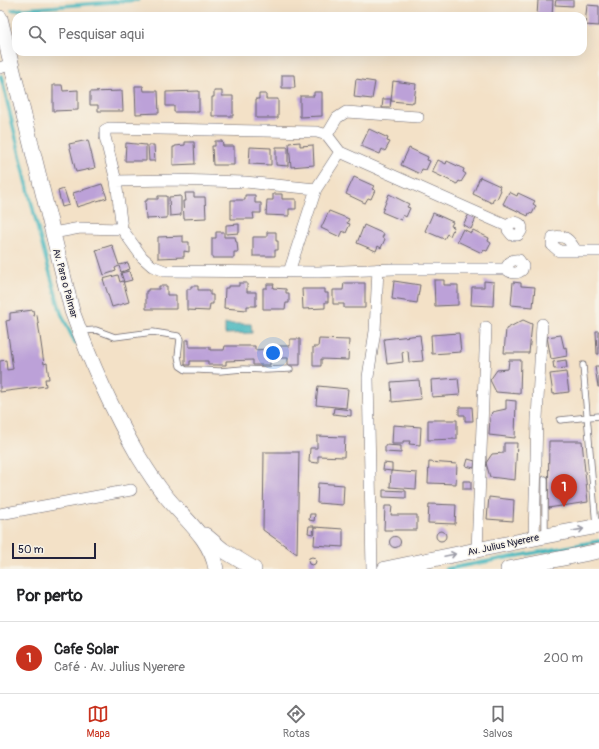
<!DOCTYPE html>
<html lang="pt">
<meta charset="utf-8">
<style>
:root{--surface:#fff;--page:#f2f2f2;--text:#202124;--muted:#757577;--line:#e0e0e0;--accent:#c8321e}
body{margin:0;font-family:Pangolin,sans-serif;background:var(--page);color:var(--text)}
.scale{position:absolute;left:12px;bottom:10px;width:84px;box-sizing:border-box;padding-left:4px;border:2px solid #22223b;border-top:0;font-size:11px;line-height:14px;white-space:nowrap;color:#22223b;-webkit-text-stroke:3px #f7f3e8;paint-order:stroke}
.you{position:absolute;left:273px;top:353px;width:14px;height:14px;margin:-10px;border:3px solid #fff;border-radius:50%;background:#1a73e8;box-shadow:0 0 0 6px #1a73e833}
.badge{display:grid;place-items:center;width:26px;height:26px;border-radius:50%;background:var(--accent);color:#fff;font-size:13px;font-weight:700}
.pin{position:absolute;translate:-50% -33px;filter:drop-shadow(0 1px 2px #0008)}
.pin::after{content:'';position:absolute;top:21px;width:14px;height:12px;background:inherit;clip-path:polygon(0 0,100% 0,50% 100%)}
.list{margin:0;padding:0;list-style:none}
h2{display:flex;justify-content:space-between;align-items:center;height:52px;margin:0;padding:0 16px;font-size:17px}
h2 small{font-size:13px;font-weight:400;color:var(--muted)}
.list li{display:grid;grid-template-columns:26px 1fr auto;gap:12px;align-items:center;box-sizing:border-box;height:72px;padding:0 16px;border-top:1px solid var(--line)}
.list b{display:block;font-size:15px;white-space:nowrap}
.list p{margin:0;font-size:13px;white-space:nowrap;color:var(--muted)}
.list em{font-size:13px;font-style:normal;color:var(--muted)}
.icon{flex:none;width:22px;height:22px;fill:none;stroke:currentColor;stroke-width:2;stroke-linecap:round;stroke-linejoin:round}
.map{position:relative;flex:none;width:599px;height:569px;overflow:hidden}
.search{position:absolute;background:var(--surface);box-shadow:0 4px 16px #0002;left:12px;right:12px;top:12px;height:44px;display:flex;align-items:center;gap:10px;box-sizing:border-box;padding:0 14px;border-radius:12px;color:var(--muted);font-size:15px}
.sheet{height:124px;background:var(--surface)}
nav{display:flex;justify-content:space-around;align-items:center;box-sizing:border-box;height:56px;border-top:1px solid var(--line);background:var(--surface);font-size:11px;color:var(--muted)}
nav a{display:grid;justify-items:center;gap:2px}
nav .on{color:var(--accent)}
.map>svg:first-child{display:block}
.water{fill:#47b7be;stroke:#346c7c}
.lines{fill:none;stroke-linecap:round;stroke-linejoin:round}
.stream{stroke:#47b7be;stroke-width:3.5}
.building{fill:#bca1d8}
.lane-casing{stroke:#6b656c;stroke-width:7}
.street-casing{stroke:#6b656c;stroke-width:12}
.secondary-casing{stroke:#6b656c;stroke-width:16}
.lane{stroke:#fff;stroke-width:5.5}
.street{stroke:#fff;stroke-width:11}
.secondary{stroke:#fff;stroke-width:15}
.oneway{stroke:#9c9ca7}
.labels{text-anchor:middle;stroke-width:3;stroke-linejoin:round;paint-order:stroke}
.street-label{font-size:10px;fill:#22223b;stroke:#f7f3e8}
</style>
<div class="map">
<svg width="599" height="569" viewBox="0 0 599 569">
<rect width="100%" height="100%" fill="#f7f3e8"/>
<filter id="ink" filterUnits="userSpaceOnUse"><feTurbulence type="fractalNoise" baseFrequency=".025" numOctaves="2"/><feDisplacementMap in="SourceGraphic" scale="8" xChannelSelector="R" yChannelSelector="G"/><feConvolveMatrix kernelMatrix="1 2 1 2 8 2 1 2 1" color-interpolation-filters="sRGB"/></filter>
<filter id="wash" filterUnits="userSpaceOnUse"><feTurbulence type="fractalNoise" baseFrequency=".012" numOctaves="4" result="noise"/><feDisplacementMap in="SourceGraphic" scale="16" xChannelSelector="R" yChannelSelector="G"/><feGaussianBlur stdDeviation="0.9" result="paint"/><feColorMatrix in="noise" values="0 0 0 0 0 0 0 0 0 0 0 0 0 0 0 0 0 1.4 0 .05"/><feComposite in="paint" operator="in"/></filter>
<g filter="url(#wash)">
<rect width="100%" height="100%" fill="#f3e1c7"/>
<path class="water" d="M225 324H251L252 333 225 334Z"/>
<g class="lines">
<path class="stream" d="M12 10 138 0
M1 76 39 234 56 295 61 313 75 343
M446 569 599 541"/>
</g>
<g id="blocks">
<path class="building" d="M538 0H553L552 16H537Z
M556 0H573V6L555 5Z
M587 5 599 6V26L585 25Z
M282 75H294L295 88H282Z
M356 79 375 82 372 99 354 97Z
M393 81 416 84 414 102H412V103L391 101Z
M53 85H62L63 91 78 90V110L53 111Z
M135 86H143L144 91H158L159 113 136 114Z
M122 91 123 111H98V105H90V92Z
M199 91V112H174V106H166V92Z
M214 91H222V96H233V116H212V97H214Z
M314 92H322V116L300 117V96H314Z
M259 94H266V99H278V118H256V99H259Z
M383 99H391L390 108H382Z
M369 129 388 138 387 141 390 142 385 151 382 149 380 154 361 146Z
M88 140 95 168 76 172 69 144Z
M215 141H222L223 146H234V165H213L212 146H215Z
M185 142H194L195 164 173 165V147H175V146L185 145Z
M300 142V146L313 145 314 165 291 167 289 143Z
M126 143 146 145V161H125Z
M148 145H154L155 161H149Z
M250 147 271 148V165L249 164Z
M276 147H288V166L276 165Z
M409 148 428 157 427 160 430 161 426 170 422 169 420 174 401 165Z
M438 160 446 164 447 161 464 169 463 172 466 174 461 182 459 181 457 184 432 172Z
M354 177 374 186 372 189 375 190 371 199 368 198 365 203 346 194Z
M480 177 500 186 499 189 501 190 497 199 494 198 492 203 473 194Z
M102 184 107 198 77 207 73 193Z
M64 189 69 205 62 207 58 191Z
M509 192 517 196 518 193 535 201 533 204 536 206 532 214 529 213 528 216 503 204Z
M185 193H194V197H205L206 218 184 219 183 201H186Z
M273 194H282V199H296V209H289V216L266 215 267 200H273Z
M389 194 409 204 407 207 410 208 406 217 403 215 401 220 382 212Z
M245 195H255V203H261V213H253L254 219H231V200H245Z
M158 196H167V218L146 219 145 201H147V199H158Z
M181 196V215L170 216 169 197Z
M329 211 349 219 347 223 350 224 346 233 343 231 340 237 321 228Z
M433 213 453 222 451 226 454 227 450 236 447 234 444 239 425 231Z
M469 214 476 218 471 229 463 225Z
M239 224V233L226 234V225Z
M364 225 384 234 382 238 385 239 381 248 378 246 376 251 357 243Z
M463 229 471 233 473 230 489 238 488 241 491 243 487 251 484 250 482 253 457 241Z
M216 232H224V237H235L236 242H237L238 252H234V258H212V238H216Z
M267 232H276V241H278V250H275V256H253V237H267Z
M183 236V242H189V252L184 251V257L158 258V237Z
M112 245 119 265 128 263 130 269 121 272 119 266 115 268 116 271 104 275 96 250Z
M129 271 132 280 124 282 121 273Z
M118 275 120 282 123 281 129 302 112 307 103 279Z
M434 280H444V285H458V305L435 306Z
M394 281 420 285 417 303 392 299Z
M484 281 494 282 493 306 471 305 472 287H484Z
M513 282 521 283V286L535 287 533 307 511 305Z
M239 283H247V292H256V306H247V310L224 308 225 288H228V286H239Z
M344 283H365V308H344V304H333V290H343Z
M267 284H274L273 288 286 289V293H289V303H286L285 309H263V288H267Z
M159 286H167V295H176V309H146V291H148V289H159Z
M191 286H198V290H210V295H213V304H210L209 311 187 310V289H191Z
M302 289H325V293H328V302H325V308L303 309Z
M33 310 34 316 37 315 44 364 47 363 49 379H45L46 386 0 392V361L6 360 7 370 13 369 6 321 10 320V313Z
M523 320 532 324 529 353H504L506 329Z
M596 331H599V354H597Z
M459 333 461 352 432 354 431 335Z
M420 335 423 361 409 362 408 351 402 352 403 362 387 364 384 339Z
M561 335 564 348 566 347 567 356 551 359 547 337Z
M290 339H300V365H288V358H270V365H253V360L226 361V365H208V361H190V365H185V340H189V347H210V350H224L225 346H255V350L268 349V346H290Z
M319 339 349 340 348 360 321 359V366H313V347H318Z
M509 360H521L520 394 496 392 490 380 497 370 508 369Z
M566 360 567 368 554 369 553 362Z
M595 366H599V387H598Z
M566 372 569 392 553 394 550 374Z
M458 378 460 395 432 397 431 380Z
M419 380 421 399 392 402 391 382Z
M318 386 348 389 346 408 316 405Z
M506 400 516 401 515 438 489 435 490 418 492 412 506 409Z
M459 407H472L473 421H465V415H459Z
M334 408 351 410V416L333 414Z
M428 420H457V439L428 440Z
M393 425 421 427 420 445 409 444 410 441H403V444H392Z
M317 436 345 437 344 457 318 456V463L309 462 310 448H317Z
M549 441H582L588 502 548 508Z
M504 443H517L515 480 490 477 486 463 492 454 504 453Z
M385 445 401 446V453L385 452Z
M264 452H299L297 554 263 530Z
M468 459 475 461 474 468 466 466Z
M429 462 457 464 456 484 428 483Z
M384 463 392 464V471L383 470Z
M391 471 417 473 416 489 390 487Z
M463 481H471V489H463Z
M318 483 344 485 343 505 317 503Z
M383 490 406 491V498L383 497Z
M489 497 514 500 513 521 487 519Z
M429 504 456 505 455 524 428 523Z
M385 506H392L391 515H417V530H384Z
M310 514H315L314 521 309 520Z
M309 526H314L313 534 308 533Z
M315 527 343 529V547L314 545Z
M436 536a5 5 0 1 1 10 0a5 5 0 1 1-10 0Z
M389.5 542a5.5 5.5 0 1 1 11 0a5.5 5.5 0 1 1-11 0Z
M308 561a4 4 0 1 1 8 0a4 4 0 1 1-8 0Z"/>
</g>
</g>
<g filter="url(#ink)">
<use href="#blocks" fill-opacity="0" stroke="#6b656c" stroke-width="1"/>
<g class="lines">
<g class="lane-casing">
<path id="lane" d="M81 331 96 330 115 337 153 332 178 336 180 339 178 356 180 366 186 370H198L220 371 243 369 266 370 290 369
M583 365 596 526
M560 420 599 416
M545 536V479"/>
</g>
<g class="street-casing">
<path id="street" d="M0 68 11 64
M327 135 337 118 346 112 418 117
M116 181 105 137V130L109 128 317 132 327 135 340 152
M122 229 116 181 173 180 245 182 316 189
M53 233 80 228 122 229 142 257 152 266 165 271 318 272 394 269H506C508 263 511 259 519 260L523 266 522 270C516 275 511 273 506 269
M576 251C570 240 566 235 553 237L552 245 559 251H599
M289 272 316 189 340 152 507 226 508 230 512 235H518C528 226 516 217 507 226
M0 514 131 490
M534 538 537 419 542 324
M477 550 486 327
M372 569 368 377 375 331 378 269"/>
</g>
<g class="secondary-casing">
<path id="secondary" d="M0 18 72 311C90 361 113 412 139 457 147 470 156 484 165 495 183 518 211 538 216 569
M205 535 223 550 254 569
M385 569 545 536 599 526
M508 569 599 551"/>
</g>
<use href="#lane" class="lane"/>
<use href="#street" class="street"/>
<use href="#secondary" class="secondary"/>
</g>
<defs><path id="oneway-shaft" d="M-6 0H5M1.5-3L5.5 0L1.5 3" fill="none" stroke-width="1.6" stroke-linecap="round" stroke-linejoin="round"/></defs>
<g class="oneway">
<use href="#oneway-shaft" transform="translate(578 530) rotate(-10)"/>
<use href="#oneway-shaft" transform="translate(450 555) rotate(-12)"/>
</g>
</g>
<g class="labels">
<g class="street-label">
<text transform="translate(66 283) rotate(75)" y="4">Av. Para o Palmar</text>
<text transform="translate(503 544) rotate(-12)" y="4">Av. Julius Nyerere</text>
</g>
</g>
</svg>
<div class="scale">50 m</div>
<div class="you"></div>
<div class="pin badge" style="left:564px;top:507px">1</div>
<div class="search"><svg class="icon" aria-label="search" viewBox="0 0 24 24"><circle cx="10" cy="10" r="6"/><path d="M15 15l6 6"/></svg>Pesquisar aqui</div>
</div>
<section class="sheet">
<h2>Por perto<small></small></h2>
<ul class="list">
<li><span class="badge">1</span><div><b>Cafe Solar</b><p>Café · Av. Julius Nyerere</p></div><em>200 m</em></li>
</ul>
</section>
<nav>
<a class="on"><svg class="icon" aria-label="map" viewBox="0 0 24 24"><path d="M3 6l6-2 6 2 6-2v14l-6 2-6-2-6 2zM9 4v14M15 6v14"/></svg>Mapa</a>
<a><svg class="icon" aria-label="directions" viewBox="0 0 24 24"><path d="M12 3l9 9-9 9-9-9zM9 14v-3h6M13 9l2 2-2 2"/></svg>Rotas</a>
<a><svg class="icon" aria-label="saved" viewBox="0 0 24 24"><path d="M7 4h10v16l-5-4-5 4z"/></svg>Salvos</a>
</nav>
